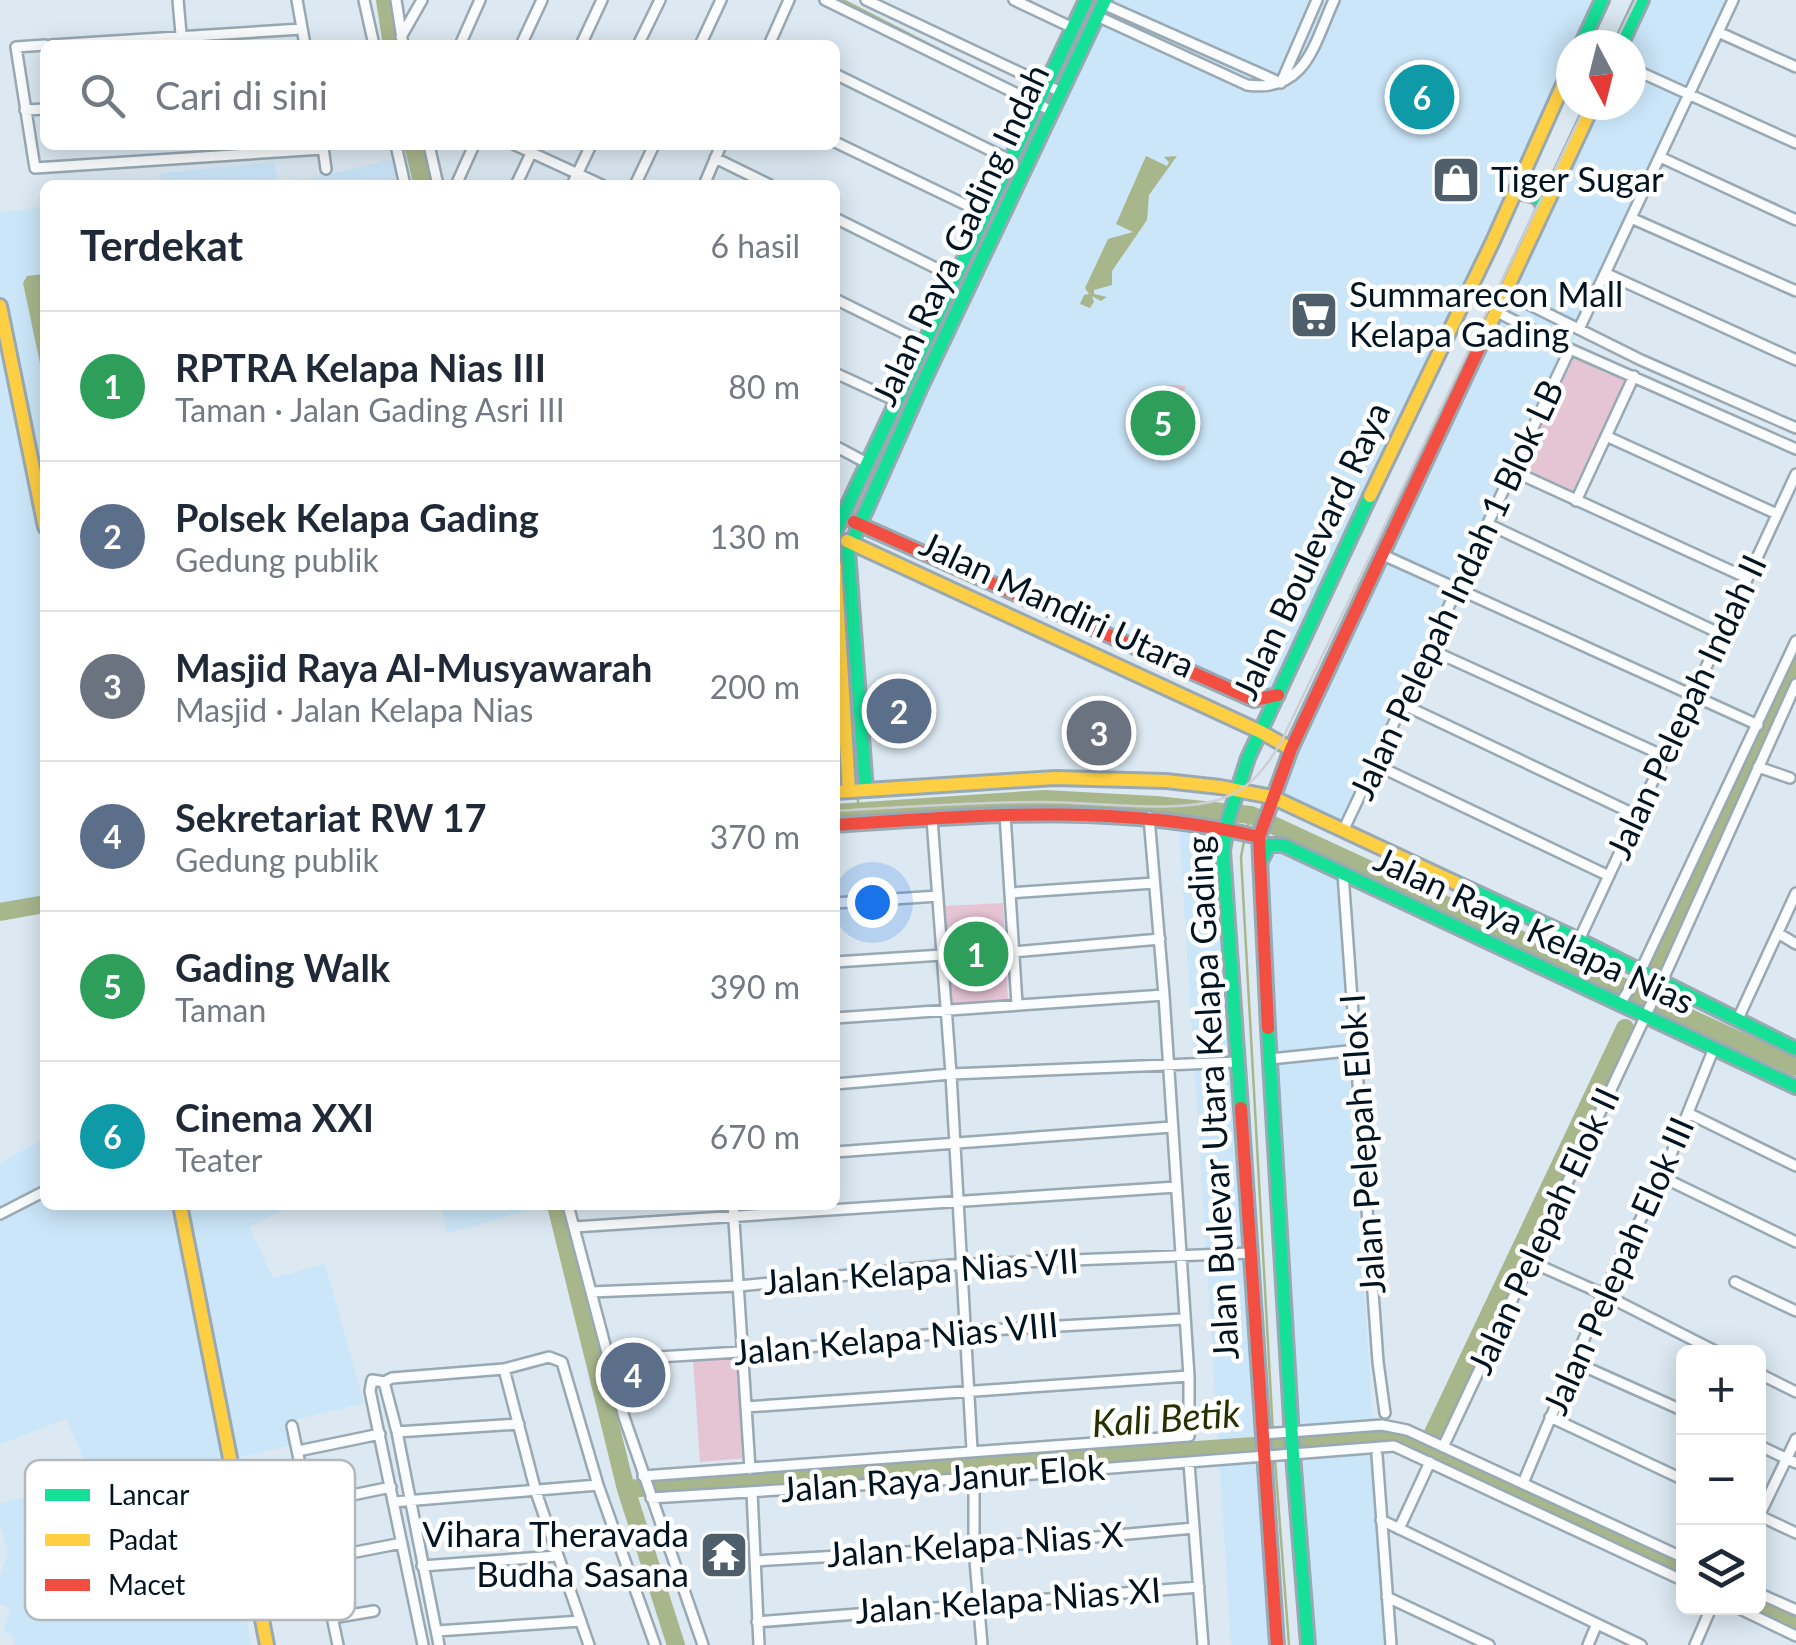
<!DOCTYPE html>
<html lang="id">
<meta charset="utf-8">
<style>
:root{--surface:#fff;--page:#f6f6f7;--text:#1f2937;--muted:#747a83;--line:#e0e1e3;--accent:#4e5f6b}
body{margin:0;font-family:Lato,sans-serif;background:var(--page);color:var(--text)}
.controls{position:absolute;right:30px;bottom:30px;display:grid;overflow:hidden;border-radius:15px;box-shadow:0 5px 25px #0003}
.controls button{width:90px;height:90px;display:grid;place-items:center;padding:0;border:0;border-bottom:2px solid var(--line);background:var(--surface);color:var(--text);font:50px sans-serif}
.compass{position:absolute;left:1556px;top:30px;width:90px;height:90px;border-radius:50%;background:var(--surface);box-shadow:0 5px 25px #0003;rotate:173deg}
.you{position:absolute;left:872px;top:902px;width:35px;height:35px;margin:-25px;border:8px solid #fff;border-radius:50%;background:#1a73e8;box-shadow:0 0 0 15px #1a73e833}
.badge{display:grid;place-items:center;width:65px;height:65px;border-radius:50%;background:var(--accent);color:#fff;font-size:32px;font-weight:700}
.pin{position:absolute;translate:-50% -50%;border:5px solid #fff;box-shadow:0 2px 10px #0006}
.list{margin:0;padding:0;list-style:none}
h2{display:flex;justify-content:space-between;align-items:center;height:130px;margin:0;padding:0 40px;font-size:42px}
h2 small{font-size:32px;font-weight:400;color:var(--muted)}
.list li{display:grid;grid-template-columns:65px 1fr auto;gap:30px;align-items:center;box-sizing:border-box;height:150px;padding:0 40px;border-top:2px solid var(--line)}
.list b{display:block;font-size:38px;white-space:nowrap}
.list p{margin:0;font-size:32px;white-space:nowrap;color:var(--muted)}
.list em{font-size:32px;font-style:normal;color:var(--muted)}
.icon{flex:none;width:55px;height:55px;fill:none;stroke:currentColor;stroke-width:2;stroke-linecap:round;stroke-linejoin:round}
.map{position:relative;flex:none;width:1796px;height:1645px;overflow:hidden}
.search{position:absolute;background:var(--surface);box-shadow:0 5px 25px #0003;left:40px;top:40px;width:800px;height:110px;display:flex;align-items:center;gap:25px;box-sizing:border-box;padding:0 35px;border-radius:15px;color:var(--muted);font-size:38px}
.panel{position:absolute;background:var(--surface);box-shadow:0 5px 25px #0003;left:40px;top:180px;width:800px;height:1030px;border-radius:15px}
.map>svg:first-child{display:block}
.built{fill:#cbe6f9}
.green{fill:#e5c4d4}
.water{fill:#a8b68c}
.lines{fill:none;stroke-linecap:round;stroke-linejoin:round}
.stream{stroke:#a8b68c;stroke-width:2.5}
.river{stroke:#a8b68c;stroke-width:18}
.street-casing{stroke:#98a9b4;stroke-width:14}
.fast-casing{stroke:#98a9b4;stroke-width:18}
.slow-casing{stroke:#98a9b4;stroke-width:18}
.jam-casing{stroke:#98a9b4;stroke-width:18}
.street{stroke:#fafcfd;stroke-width:9}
.fast{stroke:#16e098;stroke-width:12}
.slow{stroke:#ffcf43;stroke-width:12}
.jam{stroke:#f24e42;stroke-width:12}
.tram{stroke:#cdd0d3;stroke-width:2.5}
.labels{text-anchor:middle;stroke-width:9;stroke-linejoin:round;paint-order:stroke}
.poi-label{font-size:35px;fill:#011422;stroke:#fff;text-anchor:start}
.street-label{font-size:35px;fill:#011422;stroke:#fff}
.water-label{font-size:38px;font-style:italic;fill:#273000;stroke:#fff}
.key{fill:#fff;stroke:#b3b8bd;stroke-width:2.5}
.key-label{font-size:28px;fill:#011422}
</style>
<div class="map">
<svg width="1796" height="1645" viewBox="0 0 1796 1645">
<rect width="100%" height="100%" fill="#dce9f2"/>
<path class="built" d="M1111 0H1595L1275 685 1265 692 1252 691 866 517Z
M1646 0H1732L1344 832 1275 800 1597 105H1631V45H1625Z
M410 156 416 185H280Z
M274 162 278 185H161V173Z
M45 206V910L0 918V213Z
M1179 827 1218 831 1274 1645H1231Z
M1265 837 1336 875 1373 1423 1296 1428 1261 871Z
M45 1138V1205H292L249 1227 273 1278 325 1264 364 1403 287 1422 292 1445 214 1464 251 1645H15L13 1636 4 1631 10 1609 0 1604V1574L8 1553 0 1524V1504L21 1498 84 1460 66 1419 0 1444V1163Z
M441 1205H529L530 1210 447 1233Z
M1374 1449 1388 1645H1311L1298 1455Z"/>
<path class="green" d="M1576 353 1633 378 1577 494 1520 469Z
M1167 385 1186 386 1180 400 1188 404 1164 456 1136 443Z
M1003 903 1008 1002 950 1005 944 906Z
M741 1357 748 1458 700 1462 693 1360Z"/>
<path class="water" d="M1146 156 1167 166 1169 162 1164 157 1177 156 1149 195 1147 220 1112 271V285L1094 290V294L1107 297 1101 301 1092 296 1094 302 1090 308 1080 304 1084 295 1089 294 1085 288 1108 239 1133 232 1116 224Z
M45 274V387L23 283 27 276Z"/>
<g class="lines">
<path class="stream" d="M843 0 1001 81
M1057 85 1096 0
M977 255 1043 113
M853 518 903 412
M846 603 857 784
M858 798V811
M1247 828 1251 815
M1244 841 1241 857 1274 1452
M1275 1460 1289 1645"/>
<path class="river" d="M385 0 392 45
M413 145 423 185
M835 813 1044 799 1156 805 1251 815 1796 1067
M0 912 45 904
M1656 962 1796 659
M556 1205 626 1489 676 1645
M1425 1450 1625 1028
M626 1489 1387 1437 1407 1441 1684 1570
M1758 1605 1796 1622"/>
<g class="street-casing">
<path id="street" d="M178 0 182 45
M297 0 305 45
M364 0 374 45
M396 0 403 45
M825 0 1052 111
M866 0 1061 92
M1014 0 1073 28
M1103 4 1281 83
M1097 16 1247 85C1306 93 1314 44 1334 0
M1718 32 1796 67
M401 37 422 0
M45 45 16 47 35 168 323 149
M51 45 302 29
M460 45 480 0
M521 45 542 0
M581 45 602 0
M638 45 660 0
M700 45 721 0
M769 45 789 0
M1631 68 1796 143
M835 74 1010 160
M1281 83 1317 0
M25 110 45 109
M835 142 985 214
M396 145 405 185
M429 145 438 185
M515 145 602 185
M323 147 326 169
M1660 157 1796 220
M715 158 770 185
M456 185 474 145
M516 185 535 145
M572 185 591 145
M635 185 654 145
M704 185 721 145
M835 218 954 277
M1631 218 1796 291
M1605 273 1796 360
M1504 292 1641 360 1796 428
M835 299 924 343
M1495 311 1570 349 1796 449
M1579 329 1733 0
M835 373 896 401
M1606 436 1777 514
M835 446 867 463
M1513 471 1747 578
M1576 501 1634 376
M1488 524 1721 634
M1383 555 1758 725
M1429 649 1664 756
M1404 705 1636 815
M1376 765 1609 876
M1758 767 1790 778
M1005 814 1017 1004
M932 819 951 1074 972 1450
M1343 831 1570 349
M1343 874 1378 1362 1385 1413
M1010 893 1154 883
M835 903 938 896
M1778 933 1796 944
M1579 940 1796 474
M1014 952 1160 939
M835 962 942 955
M1620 1004 1641 970 1796 641
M835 1018 1164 995
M1737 1021 1796 893
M1270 1059 1357 1050
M835 1084 951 1074 1237 1062
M1688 1113 1796 1166
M835 1152 1172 1127
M1662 1177 1796 1242
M568 1205 624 1417 703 1645
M733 1205 750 1469
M0 1214 45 1191
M574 1227 1176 1187
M1529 1261 1603 1294 1717 1352
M1735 1282 1796 1311
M591 1292 739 1286 949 1265 1250 1253
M609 1360 789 1349 954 1332 1183 1319
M1574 1362 1684 1411
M504 1369 536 1492 589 1645
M1758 1373 1796 1392
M384 1382 392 1378 504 1369 549 1357 562 1362 598 1485 655 1645
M746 1407 1189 1376
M1550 1417 1684 1480
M292 1426 338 1645
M397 1432 384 1382 372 1380 370 1391 423 1645
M1262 1434 1382 1425 1407 1430 1684 1558
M1758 1445 1796 1463
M1443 1447 1669 966 1796 684
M298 1451 380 1434
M1377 1455 1391 1645
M1189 1463 1203 1645
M643 1476 1189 1436V1376L1164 995 1149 817
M974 1476V1548L982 1645
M1523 1483 1603 1294 1662 1177 1714 1048
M752 1492 759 1645
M651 1498 1021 1475 1394 1446 1684 1581
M393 1502 598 1485
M309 1504 391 1487
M1758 1515 1796 1533
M1758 1518 1796 1439
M1381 1520 1641 1645
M1399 1529 1430 1462
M320 1559 402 1543
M755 1561 974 1548 1194 1528
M422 1566 557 1556
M1758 1593 1796 1610
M1387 1597 1489 1645
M1738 1608 1796 1636
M332 1618 374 1611
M757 1622 1199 1587
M437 1631 581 1621
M439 1645 397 1432 519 1424
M1588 1645 1596 1626
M1695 1645 1711 1608"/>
</g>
<g class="fast-casing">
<path id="fast" d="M1581 45 1602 0
M1621 45 1642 0
M1517 192 1536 196 1543 204
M835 532 1086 0
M866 790 848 551 920 389 1105 0
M1262 859 1269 845H1283L1796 1087
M1456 883 1579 940 1796 1049
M1268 1028 1293 1455 1308 1645
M1241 1108 1223 851 1228 820 1248 758 1370 496"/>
</g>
<g class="slow-casing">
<path id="slow" d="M0 306 45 527
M1479 348 1593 105
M1370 496 1493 241 1571 67
M847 541 1261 732 1291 749
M835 565 849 791
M835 792 1055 778 1166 781 1220 787 1272 797 1456 883
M180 1205 267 1645"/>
</g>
<g class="jam-casing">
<path id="jam" d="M854 522 1254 700 1278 695
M835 825C980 815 1116 803 1259 837
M1268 1028 1259 837 1291 749 1479 348
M1241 1108 1277 1645"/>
</g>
<use href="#street" class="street"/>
<use href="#fast" class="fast"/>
<use href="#slow" class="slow"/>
<use href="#jam" class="jam"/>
<path class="tram" d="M1614 45 1636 0
M835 811C904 807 974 802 1044 802 1093 802 1176 814 1221 799 1250 789 1266 768 1281 742L1586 105"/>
</g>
<defs>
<g id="shop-square" transform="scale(2.5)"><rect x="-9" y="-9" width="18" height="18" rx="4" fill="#4e5f6b" stroke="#fff"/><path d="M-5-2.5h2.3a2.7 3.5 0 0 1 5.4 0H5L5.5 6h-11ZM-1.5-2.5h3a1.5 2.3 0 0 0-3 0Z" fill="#fff"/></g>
<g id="supermarket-square" transform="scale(2.5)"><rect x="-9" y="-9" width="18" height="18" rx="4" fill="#4e5f6b" stroke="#fff"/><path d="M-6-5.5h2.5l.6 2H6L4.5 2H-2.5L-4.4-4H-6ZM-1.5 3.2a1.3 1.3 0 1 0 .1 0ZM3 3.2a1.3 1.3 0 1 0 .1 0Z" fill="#fff"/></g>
<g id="temple-square" transform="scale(2.5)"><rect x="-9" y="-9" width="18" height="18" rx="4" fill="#4e5f6b" stroke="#fff"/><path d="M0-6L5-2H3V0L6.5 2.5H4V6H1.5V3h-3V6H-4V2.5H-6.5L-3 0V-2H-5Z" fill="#fff"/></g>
</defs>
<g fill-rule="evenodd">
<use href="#shop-square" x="1456" y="180"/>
<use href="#supermarket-square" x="1314" y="315"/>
<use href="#temple-square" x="724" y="1555"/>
</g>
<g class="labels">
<g class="poi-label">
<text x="1491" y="192">Tiger Sugar</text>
<text x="1349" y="307">Summarecon Mall<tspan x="1349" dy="40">Kelapa Gading</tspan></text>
<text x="689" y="1547" text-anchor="end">Vihara Theravada<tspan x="689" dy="40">Budha Sasana</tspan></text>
</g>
<g class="street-label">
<text transform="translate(961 235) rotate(-65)" y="12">Jalan Raya Gading Indah</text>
<text transform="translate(1312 551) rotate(-65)" y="12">Jalan Boulevard Raya</text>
<text transform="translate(1457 590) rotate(-65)" y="12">Jalan Pelepah Indah 1 Blok LB</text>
<text transform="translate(1057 605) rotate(25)" y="12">Jalan Mandiri Utara</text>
<text transform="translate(1687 707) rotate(-65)" y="12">Jalan Pelepah Indah II</text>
<text transform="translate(1534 931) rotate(25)" y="12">Jalan Raya Kelapa Nias</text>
<text transform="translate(1213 1098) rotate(-93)" y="12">Jalan Bulevar Utara Kelapa Gading</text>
<text transform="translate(1363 1144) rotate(-94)" y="12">Jalan Pelepah Elok I</text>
<text transform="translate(1544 1231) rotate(-65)" y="12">Jalan Pelepah Elok II</text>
<text transform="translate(1619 1266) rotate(-66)" y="12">Jalan Pelepah Elok III</text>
<text transform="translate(921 1272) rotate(-4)" y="12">Jalan Kelapa Nias VII</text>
<text transform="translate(896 1339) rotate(-5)" y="12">Jalan Kelapa Nias VIII</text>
<text transform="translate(943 1479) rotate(-4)" y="12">Jalan Raya Janur Elok</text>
<text transform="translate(975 1545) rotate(-4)" y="12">Jalan Kelapa Nias X</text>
<text transform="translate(1008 1601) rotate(-4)" y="12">Jalan Kelapa Nias XI</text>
</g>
<g class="water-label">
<text transform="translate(1166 1419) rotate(-4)" y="13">Kali Betik</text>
</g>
</g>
<rect x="25" y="1460" width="330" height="160" rx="15" class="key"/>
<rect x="45" y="1489" width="45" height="12" fill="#16e098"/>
<rect x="45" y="1534" width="45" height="12" fill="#ffcf43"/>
<rect x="45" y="1579" width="45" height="12" fill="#f24e42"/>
<g class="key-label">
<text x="108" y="1505">Lancar</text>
<text x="108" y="1550">Padat</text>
<text x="108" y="1595">Macet</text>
</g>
</svg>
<div class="controls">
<button>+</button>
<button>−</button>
<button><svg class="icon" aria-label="layers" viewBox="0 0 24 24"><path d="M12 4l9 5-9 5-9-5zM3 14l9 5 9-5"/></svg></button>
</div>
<svg class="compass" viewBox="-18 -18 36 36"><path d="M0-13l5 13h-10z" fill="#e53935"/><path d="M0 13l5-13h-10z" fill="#747a83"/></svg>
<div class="you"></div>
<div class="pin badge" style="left:976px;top:954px;background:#2e9e5b">1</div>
<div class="pin badge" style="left:899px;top:711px;background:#5c6f8a">2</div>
<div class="pin badge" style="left:1099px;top:733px;background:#6b7280">3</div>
<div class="pin badge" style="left:633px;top:1375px;background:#5c6f8a">4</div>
<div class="pin badge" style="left:1163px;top:423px;background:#2e9e5b">5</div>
<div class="pin badge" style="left:1422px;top:97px;background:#0f9aa8">6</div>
<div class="search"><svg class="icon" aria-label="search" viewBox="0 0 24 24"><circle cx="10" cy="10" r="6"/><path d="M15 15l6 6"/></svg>Cari di sini</div>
<section class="panel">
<h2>Terdekat<small>6 hasil</small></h2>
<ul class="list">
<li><span class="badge" style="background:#2e9e5b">1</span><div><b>RPTRA Kelapa Nias III</b><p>Taman · Jalan Gading Asri III</p></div><em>80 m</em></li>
<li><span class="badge" style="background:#5c6f8a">2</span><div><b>Polsek Kelapa Gading</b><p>Gedung publik</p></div><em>130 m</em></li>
<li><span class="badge" style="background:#6b7280">3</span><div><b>Masjid Raya Al-Musyawarah</b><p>Masjid · Jalan Kelapa Nias</p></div><em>200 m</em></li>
<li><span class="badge" style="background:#5c6f8a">4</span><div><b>Sekretariat RW 17</b><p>Gedung publik</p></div><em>370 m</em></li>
<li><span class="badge" style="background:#2e9e5b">5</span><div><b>Gading Walk</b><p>Taman</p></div><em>390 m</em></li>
<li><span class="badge" style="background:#0f9aa8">6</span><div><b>Cinema XXI</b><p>Teater</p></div><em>670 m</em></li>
</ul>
</section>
</div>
